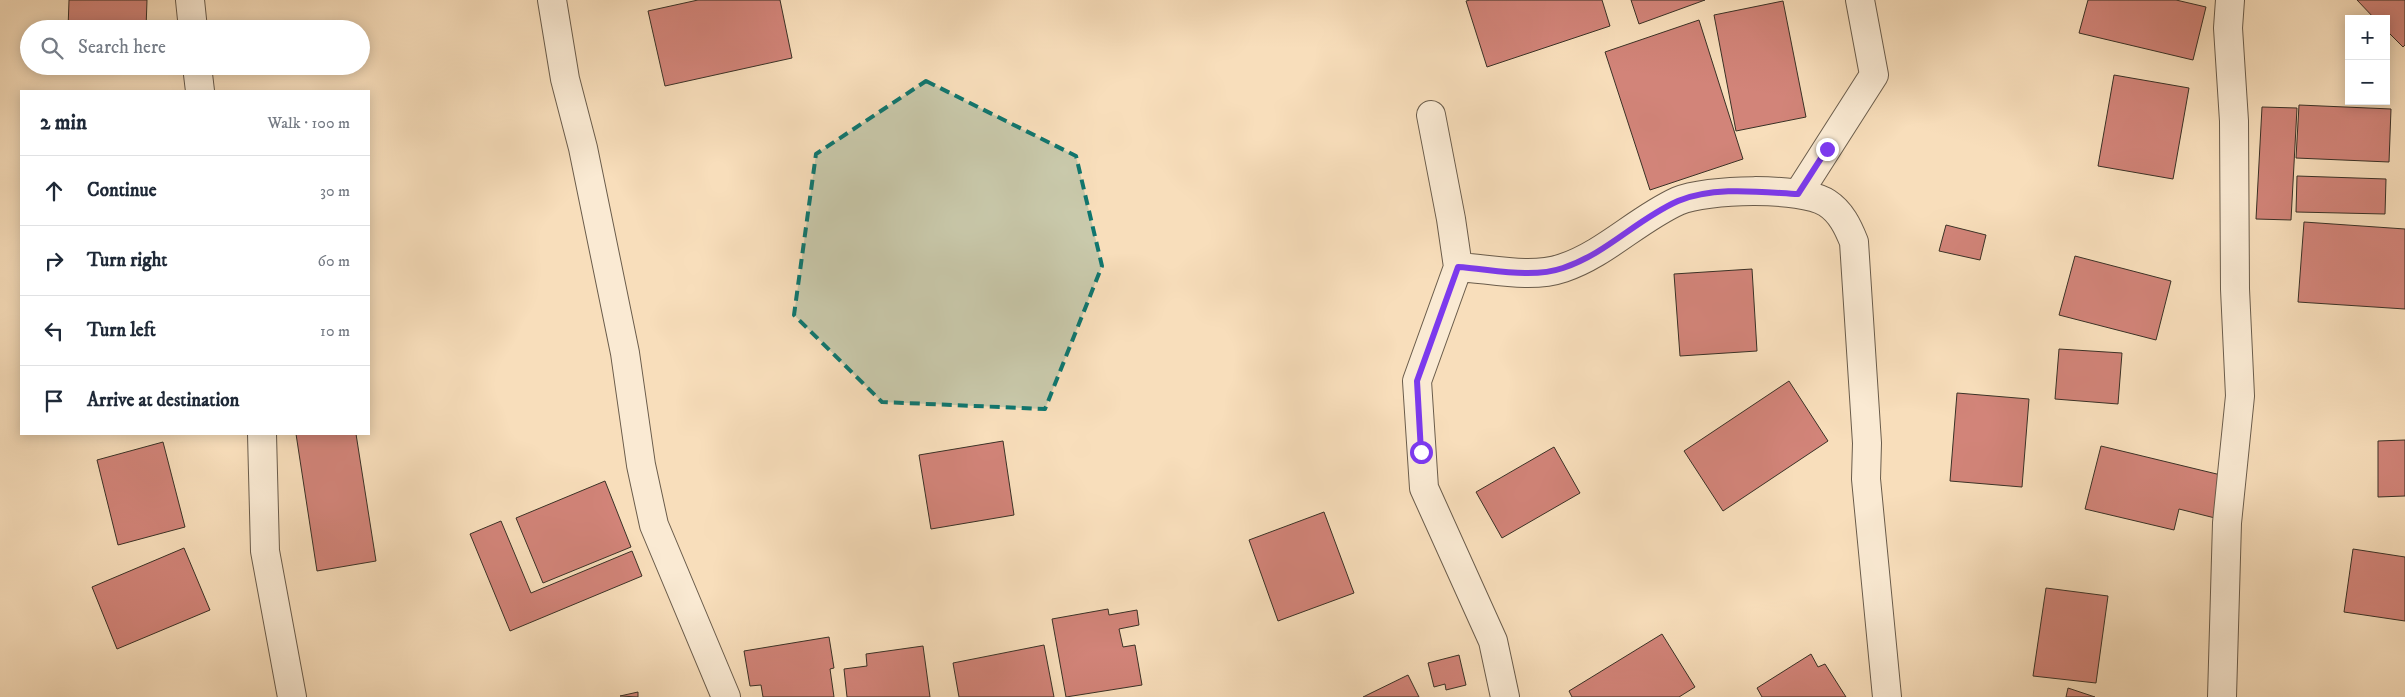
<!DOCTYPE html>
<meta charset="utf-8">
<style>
:root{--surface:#fff;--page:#f6f6f7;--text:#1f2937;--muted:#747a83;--line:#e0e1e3}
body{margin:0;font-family:"IM FELL DW Pica",serif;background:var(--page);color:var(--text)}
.controls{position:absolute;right:15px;top:15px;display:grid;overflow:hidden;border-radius:0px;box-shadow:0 2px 12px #0003}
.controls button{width:45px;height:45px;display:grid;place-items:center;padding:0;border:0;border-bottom:1px solid var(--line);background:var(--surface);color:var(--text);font:25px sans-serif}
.stop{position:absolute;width:15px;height:15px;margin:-11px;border:4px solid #7c3aed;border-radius:50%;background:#fff}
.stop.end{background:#7c3aed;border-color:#fff;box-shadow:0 1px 5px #0008}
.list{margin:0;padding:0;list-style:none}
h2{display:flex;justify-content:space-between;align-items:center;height:65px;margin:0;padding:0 20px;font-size:21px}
h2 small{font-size:16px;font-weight:400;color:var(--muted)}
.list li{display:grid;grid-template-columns:32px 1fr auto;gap:15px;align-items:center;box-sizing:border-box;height:70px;padding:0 20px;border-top:1px solid var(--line)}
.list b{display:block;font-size:19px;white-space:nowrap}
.list em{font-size:16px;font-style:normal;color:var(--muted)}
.icon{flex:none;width:28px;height:28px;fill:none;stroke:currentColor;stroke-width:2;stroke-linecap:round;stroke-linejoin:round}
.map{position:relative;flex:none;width:2405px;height:697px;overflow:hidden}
.search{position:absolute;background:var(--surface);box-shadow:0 2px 12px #0003;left:20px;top:20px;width:350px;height:55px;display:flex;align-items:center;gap:12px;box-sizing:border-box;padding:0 18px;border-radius:28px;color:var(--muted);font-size:19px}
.panel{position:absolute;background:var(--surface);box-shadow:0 2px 12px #0003;left:20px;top:90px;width:350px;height:345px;border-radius:0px}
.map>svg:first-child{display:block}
.building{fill:#d28479;stroke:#3a3126}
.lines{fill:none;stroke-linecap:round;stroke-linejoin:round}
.street-casing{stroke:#6a5c4b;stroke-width:30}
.street{stroke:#faead3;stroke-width:28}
.route{stroke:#7c3aed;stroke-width:6}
.marked{fill:#0f766e;fill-opacity:0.2;stroke:#0f766e;stroke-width:4;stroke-dasharray:10 6;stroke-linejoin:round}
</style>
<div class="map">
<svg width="2405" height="697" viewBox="0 0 2405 697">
<rect width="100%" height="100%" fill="#f8debb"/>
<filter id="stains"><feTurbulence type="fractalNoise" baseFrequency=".004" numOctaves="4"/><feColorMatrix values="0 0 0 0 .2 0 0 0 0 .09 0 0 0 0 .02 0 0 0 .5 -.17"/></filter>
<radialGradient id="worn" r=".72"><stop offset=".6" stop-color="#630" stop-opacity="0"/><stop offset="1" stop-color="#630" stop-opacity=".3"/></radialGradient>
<path class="building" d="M69 0H147L146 29H68Z
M698 0H780L792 58 665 86 648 11Z
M1470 0H1602L1610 26 1487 67 1466 1Z
M1631 0H1705L1639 24Z
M2088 0H2176L2206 7 2193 60 2079 33Z
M2357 0H2405V45L2403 47 2386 30V19H2375Z
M1783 1 1806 117 1736 131 1714 15Z
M1699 20 1743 159 1650 190 1605 52Z
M2114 75 2189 88 2173 179 2098 166Z
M2299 105 2391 109 2389 162 2296 158Z
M2262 107 2297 108 2291 220 2256 219Z
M2297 176 2386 179 2385 214 2296 212Z
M2304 222 2405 229V309L2298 302Z
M1946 225 1986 235 1980 260 1939 251Z
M2075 256 2171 281 2156 340 2059 315Z
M1752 269 1757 351 1680 356 1674 274Z
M2059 349 2122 353 2118 404 2055 399Z
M1789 381 1828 441 1723 511 1684 451Z
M1957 393 2029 399 2022 487 1950 481Z
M296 434H356L376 561 317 571Z
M2405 440V496L2378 497V441Z
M1003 441 1014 515 931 529 919 455Z
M163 442 185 527 118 545 97 460Z
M2101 446 2225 476 2215 518 2179 509 2174 530 2085 509Z
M1554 447 1580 493 1502 538 1476 492Z
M605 481 631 547 543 583 516 518Z
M1324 512 1354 593 1278 621 1249 540Z
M501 521 531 593 632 551 642 576 510 631 470 534Z
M184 548 210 610 117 649 92 587Z
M2353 549 2405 557V621L2344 612Z
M2046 588 2108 596 2096 683 2033 676Z
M1108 609 1109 615 1137 610 1139 625 1119 629 1123 647 1135 645 1142 685 1066 697 1052 619Z
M1662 634 1695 687 1679 697H1572L1569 691Z
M829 637 834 668 830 669 834 697H763L761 685 750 686 744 651Z
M1044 645 1054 697H959L953 663Z
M923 646 930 697H847L844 669 867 666 866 654Z
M1811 654 1818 667 1825 664 1846 697H1762L1757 688Z
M1459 655 1466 685 1446 690 1445 684 1434 687 1428 663Z
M1408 675 1419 697H1363Z
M2068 688 2095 697H2066Z
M638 692V697L620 696Z"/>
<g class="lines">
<g class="street-casing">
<path id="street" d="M190 0 193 29
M552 0 565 79 583 148 625 353 641 465 654 525 726 697
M197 66 200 91
M1431 115 1451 219 1458 267C1491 269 1531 279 1563 268 1605 254 1638 219 1678 201 1706 189 1801 186 1827 203 1841 212 1848 227 1854 242L1867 443 1866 479 1887 697
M1798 194 1874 75 1860 0
M1458 267 1417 381 1424 488 1493 641 1505 697
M262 434 265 551 292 697
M2222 697 2227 523 2240 396 2235 289 2234 121 2228 28 2230 0"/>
</g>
<use href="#street" class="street"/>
</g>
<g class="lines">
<path class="route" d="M1421 452 1417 381 1458 267C1491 269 1531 279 1563 268 1606 254 1637 219 1678 201 1714 186 1760 192 1798 194L1827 149"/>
</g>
<path class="marked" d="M926 81 1076 156 1102 266 1045 409 882 402 794 315 816 154Z"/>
<rect width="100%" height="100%" filter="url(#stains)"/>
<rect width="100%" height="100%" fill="url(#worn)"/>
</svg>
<div class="controls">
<button>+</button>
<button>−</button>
</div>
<div class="stop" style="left:1421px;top:452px"></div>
<div class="stop end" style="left:1827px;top:149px"></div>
<div class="search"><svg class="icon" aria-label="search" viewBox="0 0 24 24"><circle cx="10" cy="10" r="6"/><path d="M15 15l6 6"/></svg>Search here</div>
<section class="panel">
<h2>2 min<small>Walk · 100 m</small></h2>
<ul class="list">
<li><svg class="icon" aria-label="ahead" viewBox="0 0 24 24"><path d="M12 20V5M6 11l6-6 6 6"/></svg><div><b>Continue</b></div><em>30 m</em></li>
<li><svg class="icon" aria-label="right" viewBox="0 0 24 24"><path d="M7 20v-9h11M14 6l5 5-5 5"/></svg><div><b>Turn right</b></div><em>60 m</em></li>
<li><svg class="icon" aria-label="left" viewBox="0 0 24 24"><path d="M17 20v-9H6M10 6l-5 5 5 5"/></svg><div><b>Turn left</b></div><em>10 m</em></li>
<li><svg class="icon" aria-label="arrive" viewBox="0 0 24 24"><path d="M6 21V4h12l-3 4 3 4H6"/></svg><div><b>Arrive at destination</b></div></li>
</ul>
</section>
</div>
